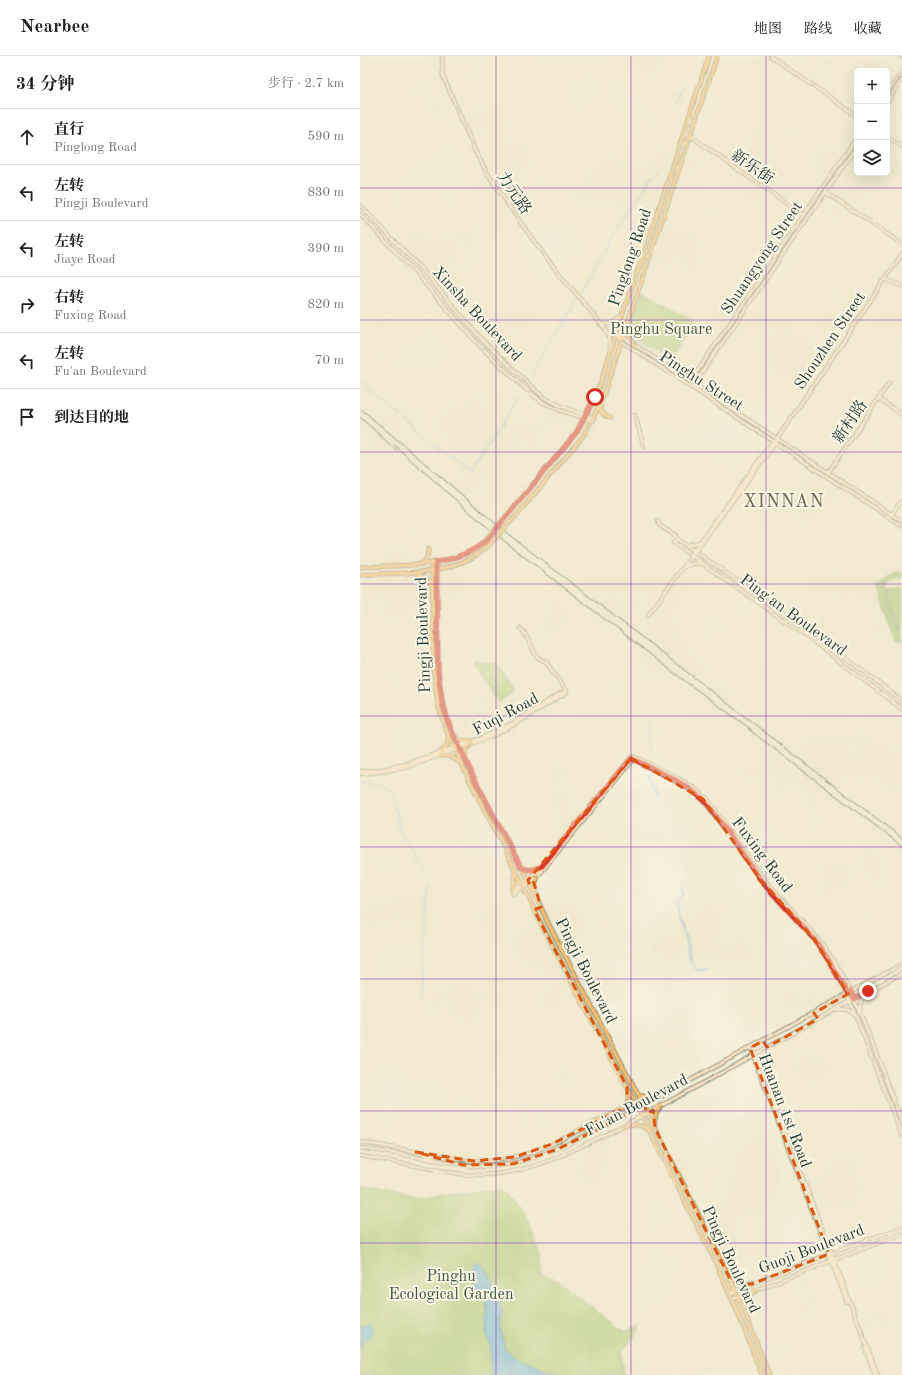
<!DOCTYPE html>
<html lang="zh">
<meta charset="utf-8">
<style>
:root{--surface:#fff;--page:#f6f6f6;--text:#202124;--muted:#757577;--line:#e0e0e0}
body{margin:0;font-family:"Old Standard TT","Noto Serif SC",serif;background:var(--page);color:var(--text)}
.controls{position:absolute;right:12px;top:12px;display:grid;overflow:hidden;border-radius:6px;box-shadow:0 4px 16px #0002}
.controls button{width:36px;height:36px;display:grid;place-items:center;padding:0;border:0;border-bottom:1px solid var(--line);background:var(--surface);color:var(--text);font:20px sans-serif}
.stop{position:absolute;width:12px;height:12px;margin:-9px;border:3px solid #d93025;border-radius:50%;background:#fff}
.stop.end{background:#d93025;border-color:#fff;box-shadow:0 1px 4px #0008}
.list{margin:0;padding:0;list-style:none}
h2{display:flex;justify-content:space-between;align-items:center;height:52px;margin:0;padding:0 16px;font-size:17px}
h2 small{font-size:13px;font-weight:400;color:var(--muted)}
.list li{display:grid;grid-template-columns:26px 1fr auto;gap:12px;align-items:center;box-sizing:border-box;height:56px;padding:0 16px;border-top:1px solid var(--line)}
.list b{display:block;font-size:15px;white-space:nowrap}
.list p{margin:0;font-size:13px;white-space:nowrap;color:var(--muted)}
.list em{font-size:13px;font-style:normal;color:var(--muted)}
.icon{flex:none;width:22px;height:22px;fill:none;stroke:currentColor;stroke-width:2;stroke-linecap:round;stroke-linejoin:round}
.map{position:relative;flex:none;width:542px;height:1319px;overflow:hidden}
header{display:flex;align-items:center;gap:24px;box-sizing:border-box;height:56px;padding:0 20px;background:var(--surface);border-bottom:1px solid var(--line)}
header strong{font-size:19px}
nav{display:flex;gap:22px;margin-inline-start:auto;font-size:14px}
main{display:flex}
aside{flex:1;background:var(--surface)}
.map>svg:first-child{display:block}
.green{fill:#a7c971;stroke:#638352}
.water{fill:#6bb3e3;stroke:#45788c}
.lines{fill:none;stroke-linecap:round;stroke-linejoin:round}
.stream{stroke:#6bb3e3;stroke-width:1}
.secondary-casing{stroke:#68796a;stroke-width:4.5}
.primary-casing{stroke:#68796a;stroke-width:5}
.secondary{stroke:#fde5c5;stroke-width:3}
.primary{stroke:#fabe6d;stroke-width:3.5}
.rail{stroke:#1f3d34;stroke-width:1}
.primary-bridge-casing{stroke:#68796a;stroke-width:5;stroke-linecap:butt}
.primary-bridge{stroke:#fabe6d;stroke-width:3.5}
.route{stroke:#d93025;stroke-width:5}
.marked{fill:none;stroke:#de580e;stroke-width:3;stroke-dasharray:8 5;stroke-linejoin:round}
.grid{fill:none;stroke:#7b2cbf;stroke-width:1;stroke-opacity:0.55}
.labels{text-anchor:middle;stroke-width:4;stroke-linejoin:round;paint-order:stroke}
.street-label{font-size:16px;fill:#1f3d34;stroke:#fcf5e5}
.park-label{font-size:16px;fill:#3a5940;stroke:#fcf5e5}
.quarter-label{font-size:18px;letter-spacing:1px;fill:#6a654b;stroke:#fcf5e5}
</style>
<header>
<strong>Nearbee</strong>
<nav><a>地图</a><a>路线</a><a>收藏</a></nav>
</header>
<main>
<aside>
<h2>34 分钟<small>步行 · 2.7 km</small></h2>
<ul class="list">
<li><svg class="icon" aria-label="ahead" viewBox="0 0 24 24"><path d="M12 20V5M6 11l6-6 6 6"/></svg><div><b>直行</b><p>Pinglong Road</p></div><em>590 m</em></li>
<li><svg class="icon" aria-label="left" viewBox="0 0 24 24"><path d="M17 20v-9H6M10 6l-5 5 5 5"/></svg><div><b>左转</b><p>Pingji Boulevard</p></div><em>830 m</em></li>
<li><svg class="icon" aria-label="left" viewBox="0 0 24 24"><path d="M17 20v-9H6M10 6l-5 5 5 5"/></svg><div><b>左转</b><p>Jiaye Road</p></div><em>390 m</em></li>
<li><svg class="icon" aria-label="right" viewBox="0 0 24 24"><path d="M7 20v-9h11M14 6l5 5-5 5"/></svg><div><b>右转</b><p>Fuxing Road</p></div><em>820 m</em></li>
<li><svg class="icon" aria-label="left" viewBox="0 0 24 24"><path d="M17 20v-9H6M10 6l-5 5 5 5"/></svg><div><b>左转</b><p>Fu'an Boulevard</p></div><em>70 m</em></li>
<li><svg class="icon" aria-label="arrive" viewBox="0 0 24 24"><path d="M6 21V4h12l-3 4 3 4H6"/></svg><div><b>到达目的地</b></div></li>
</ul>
</aside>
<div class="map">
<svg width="542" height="1319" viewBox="0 0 542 1319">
<rect width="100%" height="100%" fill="#fcf5e5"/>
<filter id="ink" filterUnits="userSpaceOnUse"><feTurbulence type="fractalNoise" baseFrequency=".025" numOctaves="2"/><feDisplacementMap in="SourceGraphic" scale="8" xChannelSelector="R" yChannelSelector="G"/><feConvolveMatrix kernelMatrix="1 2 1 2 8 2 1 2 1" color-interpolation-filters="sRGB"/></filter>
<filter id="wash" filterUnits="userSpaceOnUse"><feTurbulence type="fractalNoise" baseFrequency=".012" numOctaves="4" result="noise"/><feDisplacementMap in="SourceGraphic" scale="16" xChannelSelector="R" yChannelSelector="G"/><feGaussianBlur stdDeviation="0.9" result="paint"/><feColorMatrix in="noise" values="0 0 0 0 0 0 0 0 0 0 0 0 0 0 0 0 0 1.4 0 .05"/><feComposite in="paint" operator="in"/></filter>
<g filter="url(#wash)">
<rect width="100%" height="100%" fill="#f0e9ce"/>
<path class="green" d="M283 235 335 267 309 305 279 283 273 277 272 269Z
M537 517H542V523H536L532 525 528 529 526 536 537 573 542 580V586L540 585 536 586 518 530C526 528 527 520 537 517Z
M542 532V575L540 576 528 536Z
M114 603 120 606 136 607 153 633 152 638 138 646 112 605Z
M143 1128 164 1157 182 1197 181 1218 198 1224 223 1245 265 1276 281 1269 277 1277 261 1296 264 1319H0V1131L3 1134 39 1141 58 1143 83 1137Z"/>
<path class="water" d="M115 1207 121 1208 130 1219 139 1245 142 1259 141 1267 142 1281 145 1292 154 1301 202 1319H131L130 1309 131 1291 127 1279V1250L124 1240 116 1235 114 1217Z
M11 1267C16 1284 3 1280 0 1293V1269Z"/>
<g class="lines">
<path class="stream" d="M315 49 321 29
M220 239 253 180 293 120 299 114
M171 318 183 300 216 245
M0 326 110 418 160 339
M291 701 293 661
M290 719V726L294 742
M0 726C11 725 23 725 30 736L39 771 67 820
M323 832 324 839 316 847 331 906 332 909 337 914 348 913
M60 939 71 830"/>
</g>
</g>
<g filter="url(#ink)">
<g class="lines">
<g class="secondary-casing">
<path id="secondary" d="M82 0 83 20 117 99 128 118 151 153 184 199 246 274 250 284V294
M410 0 497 60
M540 0 542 1
M527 37 542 16
M527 46 542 24
M324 75 363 103 443 159 444 161
M527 81 542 91
M465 136 542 188
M0 149 63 215 124 286 183 341 203 351 234 362
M0 158 50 211 120 290 161 329 182 346 202 355 233 365
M525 223 542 230
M240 268C249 270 255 266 262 260
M256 278 261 285 542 470
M257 279 263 281 537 462 542 464
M330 326 497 81
M334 328 497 90
M519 343 542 359
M275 359 284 391
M468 417 529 327
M531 459 542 444
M298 465 299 469 316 480 317 483 449 574 542 645
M317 483 313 487 446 580 542 653
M327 489 339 486
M330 500 413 385
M324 511 332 508 342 507
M288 559 416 386 417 383 542 198
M271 702 332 734 343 743 400 823 455 884 476 915 492 950 542 1080
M0 715 17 714 46 708 119 683 151 668 206 634
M0 718 26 715 48 711 130 681 156 668 207 636 186 606 177 601 164 576 160 572
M152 835 177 816 273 700C295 711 334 727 350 746 368 771 384 798 404 823 427 851 455 874 474 906 504 956 521 1013 542 1067
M153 838 178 820 274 703
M477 953 488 954 495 959
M500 955 501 946 505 938
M390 992 395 998 397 1003 518 1319
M392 997 487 1246
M0 1086 105 1104 130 1105 146 1103 170 1097 192 1088 220 1074 246 1067
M0 1092 119 1111 144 1109 169 1104 208 1088 289 1047 542 908
M64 1099 76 1103
M0 1100 101 1118C157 1124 201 1101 250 1076 287 1058 323 1038 359 1018 420 984 481 950 542 917
M370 1238 382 1231 542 1171
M372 1242 385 1238 542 1178
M505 1292 515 1319"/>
</g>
<g class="primary-casing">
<path id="primary" d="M267 270 269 278 275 289
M240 350C240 357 244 360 250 362
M151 455 216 377 235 341 243 320 262 260 290 180 349 0
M157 459 223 380 236 356 244 337 357 0
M77 506 78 616 82 644 91 674 113 720 145 782 165 817 189 869 282 1046 362 1205 382 1249 409 1319
M72 507 73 611 78 648 86 674 108 721 159 821 180 866 275 1046 353 1201 376 1252 402 1319
M59 508C66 505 69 500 68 493
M0 511C40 509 86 513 121 489
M56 517 65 522 71 529
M0 519C42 516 90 521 125 493
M94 680 102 685H112
M81 696 87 689 88 682
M80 700H89L99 706
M105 702 106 693 112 688
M162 812 172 814 181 811
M152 835 155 825V814
M176 838 175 829 178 820
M279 1039 289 1042 301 1041
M294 1069 296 1057 301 1050
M263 1070C272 1067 280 1068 288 1074
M220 1074 264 1052 268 1045 269 1036
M372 1224 382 1228H392
M384 1253C385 1244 389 1238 397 1234"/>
</g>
<use href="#secondary" class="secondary"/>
<use href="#primary" class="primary"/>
<path class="rail" d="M0 352 148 478 542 782
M0 361 37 395
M34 389 107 454 153 492 322 623 392 674
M388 673 445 716 542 790"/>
<g class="primary-bridge-casing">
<path id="primary-bridge" d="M121 489 151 455
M125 493 157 459"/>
</g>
<use href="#primary-bridge" class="primary-bridge"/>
</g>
</g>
<g class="lines" filter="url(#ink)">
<path class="route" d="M235 341 216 377 127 484C113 496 95 503 76 506L78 616 82 644 88 666 113 720 161 811 165 813 172 814 182 810 271 702C295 714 334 730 350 751L400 823 455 884 469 905 488 938 491 936 494 943 508 935"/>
</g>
<path d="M0 0H542V1319H0ZM271 702 343 743 400 823 455 884 488 938 454 957 458 963 407 991 403 985 390 992 469 1198 392 1228H382L370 1223 295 1072 293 1054 288 1057 284 1050 198 1093 153 1108 103 1109 56 1096 114 1105 155 1101 192 1088 260 1054 267 1048V1031L174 854 181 851 173 824 169 827 168 824Z" fill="#f0e9ce" fill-opacity=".55" fill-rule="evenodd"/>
<path class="marked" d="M271 702 343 743 400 823 455 884 488 938 454 957 458 963 407 991 403 985 390 992 469 1198 392 1228H382L370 1223 295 1072 293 1054 288 1057 284 1050 198 1093 153 1108 103 1109 56 1096 114 1105 155 1101 192 1088 260 1054 267 1048V1031L174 854 181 851 173 824 169 827 168 824Z"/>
<path class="grid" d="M136 0V1319M271 0V1319M406 0V1319M0 132H542M0 264H542M0 396H542M0 528H542M0 660H542M0 791H542M0 923H542M0 1055H542M0 1187H542"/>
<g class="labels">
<g class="street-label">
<text transform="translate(393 110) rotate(35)" y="6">新乐街</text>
<text transform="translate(155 136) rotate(56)" y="6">力元路</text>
<text transform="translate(269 201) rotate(-71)" y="6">Pinglong Road</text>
<text transform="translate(401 201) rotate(-56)" y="6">Shuangyong Street</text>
<text transform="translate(118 257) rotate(47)" y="6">Xinsha Boulevard</text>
<text transform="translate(469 284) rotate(-56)" y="6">Shouzhen Street</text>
<text transform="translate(342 324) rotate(33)" y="6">Pinghu Street</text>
<text transform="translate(489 365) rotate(-56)" y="6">新村路</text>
<text transform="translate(434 558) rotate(36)" y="6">Ping'an Boulevard</text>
<text transform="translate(62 579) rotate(-92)" y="6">Pingji Boulevard</text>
<text transform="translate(145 657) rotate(-28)" y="6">Fuqi Road</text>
<text transform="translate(403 798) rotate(53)" y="6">Fuxing Road</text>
<text transform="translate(227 914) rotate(63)" y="6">Pingji Boulevard</text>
<text transform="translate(276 1048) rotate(-28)" y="6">Fu'an Boulevard</text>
<text transform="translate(426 1054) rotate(69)" y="6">Huanan 1st Road</text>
<text transform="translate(451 1192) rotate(-21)" y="6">Guoji Boulevard</text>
<text transform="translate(372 1203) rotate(65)" y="6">Pingji Boulevard</text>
</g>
<g class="park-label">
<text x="301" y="278">Pinghu Square</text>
<text x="91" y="1225">Pinghu<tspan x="91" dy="18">Ecological Garden</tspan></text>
</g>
<g class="quarter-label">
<text x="424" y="451">XINNAN</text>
</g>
</g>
</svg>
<div class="controls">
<button>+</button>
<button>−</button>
<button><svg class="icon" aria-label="layers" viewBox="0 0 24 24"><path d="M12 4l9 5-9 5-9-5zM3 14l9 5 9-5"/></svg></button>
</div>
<div class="stop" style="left:235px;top:341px"></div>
<div class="stop end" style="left:508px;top:935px"></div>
</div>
</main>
